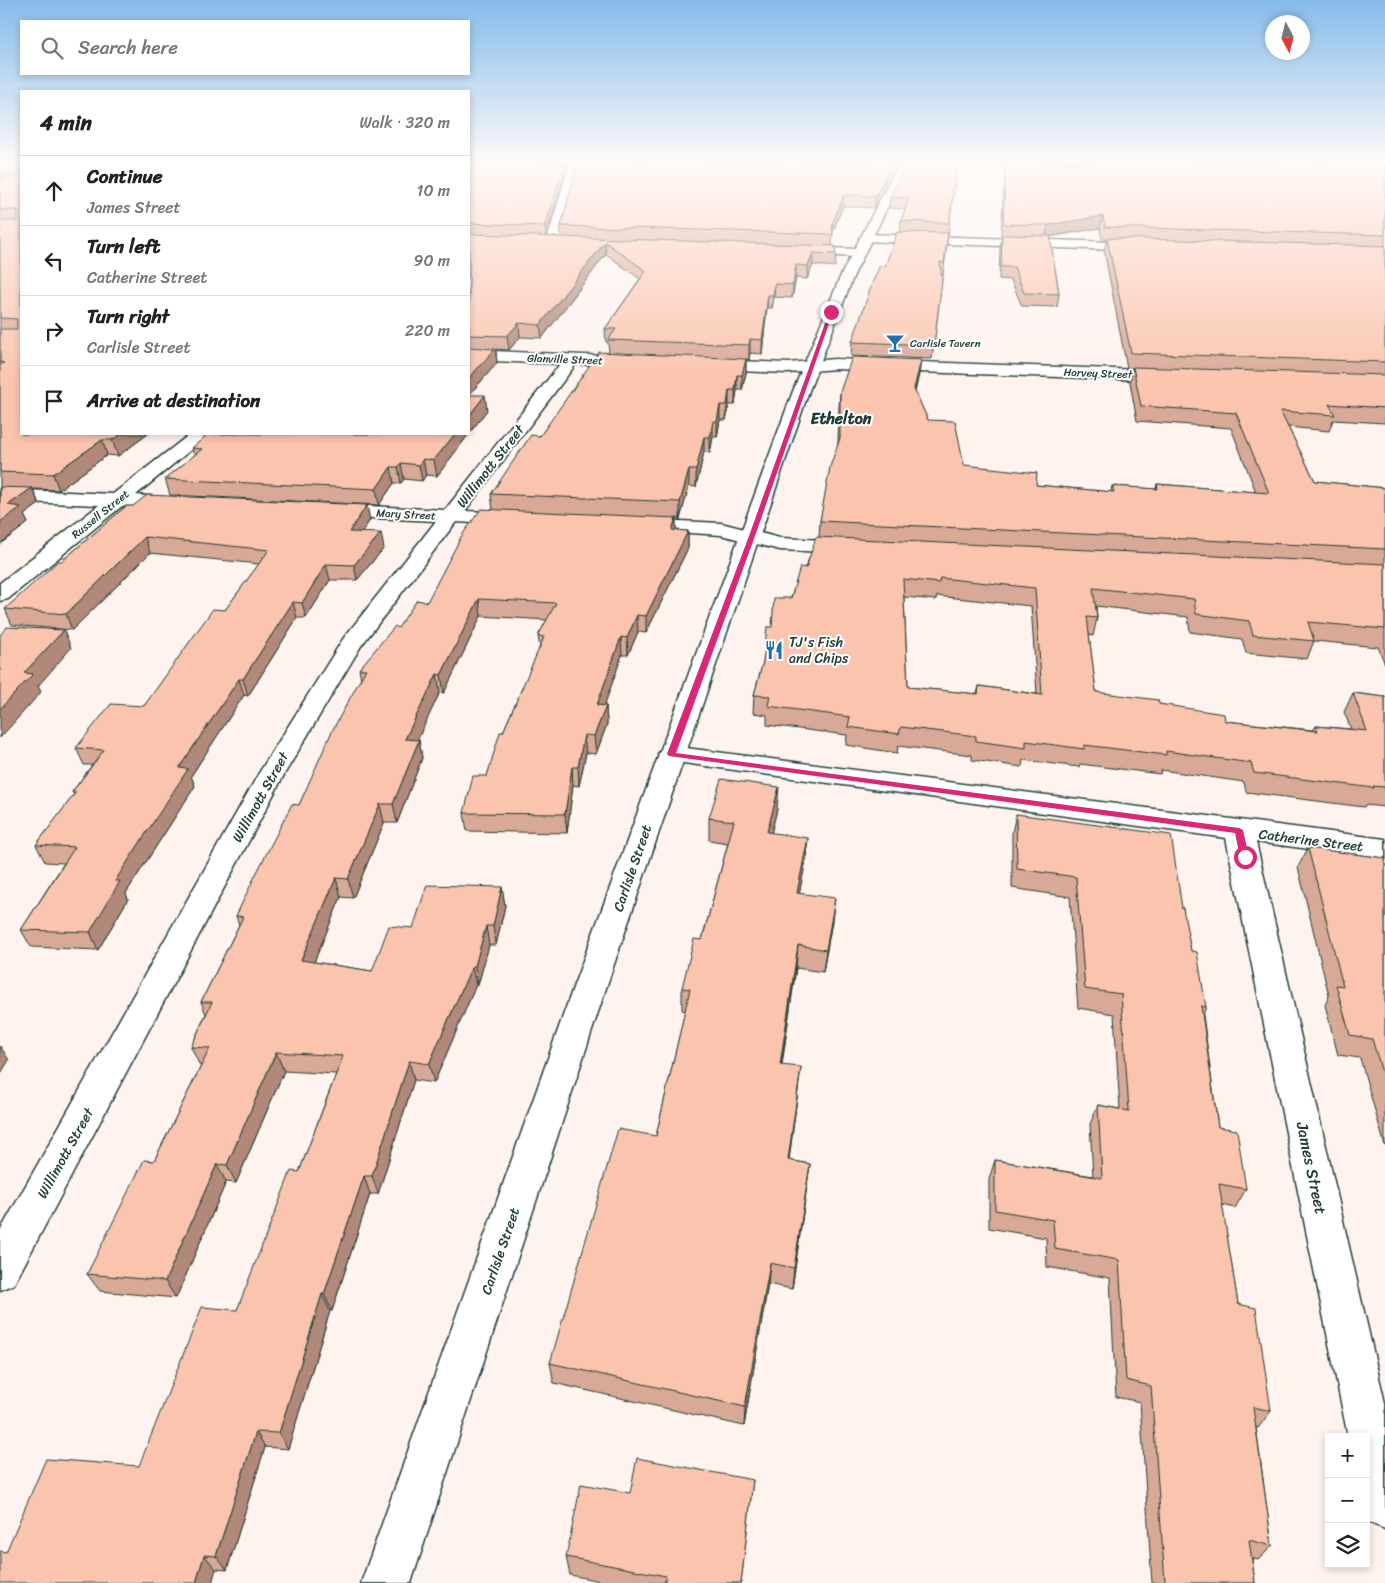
<!DOCTYPE html>
<meta charset="utf-8">
<style>
:root{--surface:#fff;--page:#f2f2f2;--text:#222;--muted:#767676;--line:#e0e0e0}
body{margin:0;font-family:Sriracha,sans-serif;background:var(--page);color:var(--text)}
.controls{position:absolute;right:15px;bottom:15px;display:grid;overflow:hidden;border-radius:0px;box-shadow:0 2px 8px #0003}
.controls button{width:45px;height:45px;display:grid;place-items:center;padding:0;border:0;border-bottom:1px solid var(--line);background:var(--surface);color:var(--text);font:25px sans-serif}
.compass{position:absolute;left:1265px;top:15px;width:45px;height:45px;border-radius:50%;background:var(--surface);box-shadow:0 2px 8px #0003;rotate:173deg}
.stop{position:absolute;width:15px;height:15px;margin:-11px;border:4px solid #db2777;border-radius:50%;background:#fff}
.stop.end{background:#db2777;border-color:#fff;box-shadow:0 1px 5px #0008}
.list{margin:0;padding:0;list-style:none}
h2{display:flex;justify-content:space-between;align-items:center;height:65px;margin:0;padding:0 20px;font-size:21px}
h2 small{font-size:16px;font-weight:400;color:var(--muted)}
.list li{display:grid;grid-template-columns:32px 1fr auto;gap:15px;align-items:center;box-sizing:border-box;height:70px;padding:0 20px;border-top:1px solid var(--line)}
.list b{display:block;font-size:19px;white-space:nowrap}
.list p{margin:0;font-size:16px;white-space:nowrap;color:var(--muted)}
.list em{font-size:16px;font-style:normal;color:var(--muted)}
.icon{flex:none;width:28px;height:28px;fill:none;stroke:currentColor;stroke-width:2;stroke-linecap:round;stroke-linejoin:round}
.map{position:relative;flex:none;width:1385px;height:1583px;overflow:hidden}
.search{position:absolute;background:var(--surface);box-shadow:0 2px 8px #0003;left:20px;top:20px;width:450px;height:55px;display:flex;align-items:center;gap:12px;box-sizing:border-box;padding:0 18px;border-radius:0px;color:var(--muted);font-size:19px}
.panel{position:absolute;background:var(--surface);box-shadow:0 2px 8px #0003;left:20px;top:90px;width:450px;height:345px;border-radius:0px}
.map>svg:first-child{display:block}
.lines{fill:none;stroke-linecap:round;stroke-linejoin:round}
.minor-casing{stroke:#1f3d34;stroke-width:3}
.tertiary-casing{stroke:#1f3d34;stroke-width:3}
.minor{fill:#fff;fill-rule:evenodd}
.tertiary{fill:#fff;fill-rule:evenodd}
.wall{fill:#d8a996;stroke:#1f3d34;fill-rule:evenodd}
.shaded-wall{fill:#b0897a;stroke:#1f3d34}
.building{fill:#fbc4ae;stroke:#1f3d34;fill-rule:evenodd}
.route{fill:#db2777}
.labels{text-anchor:middle;stroke-width:4;stroke-linejoin:round;paint-order:stroke}
.far-poi-label{font-size:11px;fill:#1f3d34;stroke:#fff;text-anchor:start}
.far-street-label{font-size:11px;fill:#1f3d34;stroke:#fff}
.street-label{font-size:14px;fill:#1f3d34;stroke:#fff}
.poi-label{font-size:14px;fill:#1f3d34;stroke:#fff;text-anchor:start}
.far-district-label{font-size:16px;font-weight:bold;fill:#1f3d34;stroke:#fff}
.near-street-label{font-size:16px;fill:#1f3d34;stroke:#fff}
</style>
<div class="map">
<svg width="1385" height="1583" viewBox="0 0 1385 1583">
<rect width="100%" height="100%" fill="#fef3ef"/>
<filter id="ink" filterUnits="userSpaceOnUse"><feTurbulence type="fractalNoise" baseFrequency=".02" numOctaves="2"/><feDisplacementMap in="SourceGraphic" scale="10" xChannelSelector="R" yChannelSelector="G"/><feConvolveMatrix kernelMatrix="1 2 1 2 8 2 1 2 1" color-interpolation-filters="sRGB"/></filter>
<g filter="url(#ink)">
<g class="lines">
<g class="minor-casing">
<path id="minor" d="M570 163H580L558 243 552 247 546 243Z
M865 234 1144 243 1150 247 1144 251 861 241 859 238Z
M799 247 858 249 864 253 858 257 795 254 793 251Z
M469 350 632 357 638 359 640 362 638 365 632 367 576 364 465 511 513 513 520 515 523 519 520 523 513 525 456 522 361 646 285 773 14 1284 0 1290V1231L259 773 343 639 436 521 331 516 324 514 321 510 324 506 331 504 445 510 560 364 469 360Z
M835 359 1169 371 1175 373 1177 376 1175 379 1169 381 835 369 788 373 710 370 704 368 702 365 704 362 710 360 788 363Z
M190 434H210L136 495 183 499 186 503 183 507 176 509 122 506 8 599 0 601V583L99 505 0 501V489L113 494Z
M638 519 721 523 780 538 851 541 858 543 861 547 858 551 851 553 780 550 721 535 631 529 628 525 631 521Z
M671 746 1385 839V859L1256 842 1385 1403V1529L1368 1522 1366 1516V1437H1348L1226 838 662 760 658 754 662 748Z"/>
</g>
<g class="tertiary-casing">
<path id="tertiary" d="M899 163H909L854 275 809 391 607 985 411 1583H361L574 985 793 391 841 275Z"/>
</g>
<use href="#minor" class="minor"/>
<use href="#tertiary" class="tertiary"/>
</g>
<path class="wall" d="M0 163H21V434H148L118 456 107 455 59 490 33 489 39 504 24 515 28 523 0 544Z
M469 163H568L546 237H561V226L578 163H898L874 208 843 206 833 231 832 246 836 254 835 267 813 265 807 279 796 278 792 298 774 297 772 308H767L762 354 750 353 749 360 746 359V373L742 390H737L735 405H729L726 420H720L717 437H713L710 453 704 452 696 487 689 486 680 519 676 518V530L688 531V548L646 633 638 632 628 655H622L604 706H606L607 724 596 754 586 753 579 786 573 785 567 833 467 831 464 813 487 776 503 732 540 648 538 636 547 620 481 616 444 693 440 692 417 740H419L422 758 397 823H384L353 898 341 897 314 962 372 971 413 928 502 887 505 906 496 945H489L478 985H476L434 1083 414 1080 378 1194H370L332 1311H330L288 1449 265 1447 227 1570 6 1552 139 1466 237 1310 299 1172 336 1074 284 1071 236 1183 226 1182 176 1298 100 1291 87 1274 154 1161 201 1066H200L191 1047 206 1014 201 1002 239 925 236 916 299 805 361 679 359 669 398 628 427 602 493 510 491 494 609 353 608 342H606L605 329 640 279 606 254 542 338 520 337 509 350 496 349 497 363 469 395Z
M957 163 943 276 942 275V280L932 359 851 356 852 342 900 232 901 221 905 209 889 208 890 197Z
M1005 163H1385V423L1333 420 1329 431 1288 427 1315 481 1385 488V664L1378 647 1314 641 1307 659 1246 653 1242 639 1190 632 1188 617 1096 606 1097 618 1093 636 1089 635 1096 692 1159 704 1225 721 1313 730 1316 726 1351 729 1344 712 1353 693 1385 697V807L1365 805 1364 807 1246 792 1244 782 1161 770 1160 774 1080 764 1079 767 1023 760 1022 767 972 760V755L898 746 897 753 846 745 847 735 767 725V715L753 713 754 695 763 662 772 627 791 598 819 537 820 521 838 442 839 407 840 392 921 360 919 374 915 392 928 420 964 465 1036 485 1111 492 1112 486 1156 489 1157 484 1256 492 1231 428 1137 421 1130 382 1133 368H1127L1104 250 1107 239H1102L1100 228 1050 237 1059 294 1057 307 1022 306 1011 280 999 279 1000 247 1002 236H1001ZM937 596 1031 606 1037 694 979 686 977 694 908 687 904 597 936 600Z
M487 410 437 476 426 475 422 481 404 479 401 483H394L379 505 170 495 165 479 194 456 192 448Z
M126 506 370 520 362 532 384 548 357 580H330L306 618H297L248 696 244 695 191 776 195 786 126 893 128 899 98 950 31 947 21 930 64 863 45 862 36 845 74 795 72 792 92 765H84L76 748 144 706 225 610 259 564 150 553 72 630 12 625 5 609 62 561Z
M777 809 771 833 806 860 799 893 832 921 823 972 796 968 782 1065 798 1090 789 1160 810 1164 792 1289 768 1284 744 1426 554 1383 550 1363 656 1136 685 1011 682 1010V988L702 940 728 843 709 840V818Z
M1016 814 1182 908 1191 951 1206 1007 1203 1015 1218 1127 1246 1189 1235 1208 1222 1205 1238 1304 1271 1411 1258 1428 1256 1427 1272 1546 1258 1560 1252 1558 1255 1583H1152L1140 1402 1116 1397 1110 1278 1047 1267 1046 1238 989 1228V1179L995 1160 1093 1176 1090 1124 1098 1105 1120 1109 1114 1014 1078 1008 1070 897 1012 888V833Z
M1308 848 1385 858V1146L1360 1058 1338 1055 1325 1005 1329 996 1298 867Z
M753 1480 741 1583H610L570 1575 566 1557Z"/>
<path class="shaded-wall" d="M565 163H568L546 238 545 226Z
M893 163H898L874 208 875 196Z
M18 166 21 174 0 184V172Z
M844 195 843 206 832 234V224Z
M1103 216 1100 228 1046 237 1048 225Z
M605 242 606 254 542 338 540 325Z
M813 253V265L807 279 808 266Z
M796 265V278L792 298 793 285Z
M775 284 774 297 772 308 773 295Z
M768 295 767 308 762 354V340Z
M519 323 520 337 509 350 507 336Z
M750 339V353L749 360V345Z
M495 349 497 363 469 395V378Z
M746 359V373L742 390V375Z
M921 360 919 374 912 404 914 389Z
M737 375V390L735 405V390Z
M729 390V405L726 420 727 405Z
M485 395 487 410 437 476 434 460 455 434H469V416Z
M720 405V420L717 437V421Z
M713 421V437L710 453V437Z
M122 434H148L118 456 112 440Z
M704 437V452L696 487V470Z
M102 440 107 455 59 490 53 474Z
M423 459 426 475 422 481 419 465Z
M401 463 404 479 401 483 398 467Z
M391 467 394 483 379 505 376 489Z
M689 470V486L680 519V502Z
M32 488 39 504 24 515 28 523 0 544V522L8 505Z
M367 505 370 520 352 547 349 532Z
M676 518V534L672 530Z
M688 531V548L646 633V616Z
M381 533 384 548 357 580 354 565Z
M145 537 150 553 72 630 66 614Z
M326 564 330 580 306 618 302 603Z
M479 599 481 616 444 693 441 675Z
M293 602 297 618 248 696 243 679Z
M637 615 638 632 628 655 627 638Z
M64 630 71 648 38 686 41 692 0 738V709L24 673Z
M621 637 622 655 598 723 597 705Z
M437 674 440 692 409 758 405 739Z
M239 679 244 695 191 776 195 786 126 893 128 899 98 950 90 932 115 881 179 768Z
M606 706 607 724 596 754 594 736Z
M584 735 586 753 579 786 578 767Z
M419 740 422 758 397 823 393 804Z
M572 767 573 785 567 833 565 814Z
M779 787 777 809 766 855 767 832Z
M380 804 384 823 353 898 348 879Z
M808 838 806 860 795 915 797 893Z
M336 878 341 897 307 979 301 960Z
M502 887 505 906 496 945 493 926Z
M835 898 832 921 823 972 826 950Z
M486 926 489 945 478 985 475 966Z
M798 945 796 968 778 1087 780 1065Z
M472 966 476 985 434 1083 429 1064Z
M0 1046 9 1060 0 1075Z
M276 1052 284 1071 236 1183 227 1165Z
M409 1061 414 1080 378 1194 372 1176Z
M801 1067 786 1182 788 1160Z
M217 1164 226 1182 176 1298 165 1281Z
M810 1164 807 1186 792 1289 794 1268Z
M364 1176 370 1194 332 1311 324 1294Z
M770 1263 768 1284 744 1426 745 1407Z
M322 1294 330 1311 288 1449 279 1433Z
M256 1432 265 1447 227 1570 216 1556Z
M204 1555 216 1569 212 1583H196Z"/>
<path class="building" d="M0 163H21V434H122L112 440H102L53 474 0 472V365L4 363 0 362V329H17V319L0 318V221H18V210H0V182L19 175 18 166 0 172Z
M469 163H565L545 226 469 223Z
M578 163H893L875 196 844 195 832 224 833 234 561 226Z
M907 163H957L949 223 901 221 909 198 890 197Z
M1006 163H1385V235L1105 227 1103 216 1048 225 1003 224Z
M897 232 948 233 944 263 940 262 942 280 934 345 852 342 873 281 880 265 885 267Z
M469 234 835 246 836 254 813 253 808 266 796 265 793 285 775 284 773 295H768L762 340 750 339 749 345 608 340 616 329H605L646 271 605 242 540 325 519 323 507 336 469 335Z
M1002 235 1050 236 1059 294 1024 293 1014 267H1001Z
M1107 238 1385 246V362L1131 353Z
M469 347 495 349 469 378Z
M599 352 746 359 742 375H737L735 390H729L727 405H720L717 421H713L710 437H704L696 470H689L680 502 491 494 531 435 540 436Z
M852 357 921 360 914 389 928 420 955 421 964 465 1037 473 1036 485 1114 492 1112 486 1158 489 1157 484 1269 493 1236 413 1141 406 1133 367 1385 375V408L1329 404 1335 415 1280 411 1315 481 1385 488V549L820 521 830 467 840 438V392Z
M469 395H485L469 416Z
M208 434H455L434 460 423 459 419 465 401 463 398 467H391L376 489 165 479 202 449 192 448Z
M0 487 32 488 8 505 21 507 0 522Z
M147 495 367 505 349 532 381 533 354 565 326 564 302 603 293 602 243 679H239L179 768 188 769 115 881H120L90 932 21 930 75 847 36 845 76 792H72L104 750 76 748 111 704 144 706 213 609 225 610 269 550 145 537 66 614 5 609 58 561H62L126 506H133Z
M481 509 676 518 672 530 688 531 646 616 637 615 627 638 621 637 597 705 606 706 594 736 584 735 578 767H572L565 814 464 813 473 776H487L500 732H503L544 637 538 636 556 603 479 599 441 675 437 674 405 739 419 740 393 804H380L348 879 336 878 301 960 372 971 389 926 413 928 427 885 502 887 493 926H486L475 966H472L429 1064 409 1061 372 1176H364L324 1294H322L279 1433 256 1432 216 1556 204 1555 196 1583H0V1551L6 1552 46 1459 139 1466 202 1307 237 1310 291 1171 299 1172 343 1056 276 1052 227 1165 217 1164 165 1281 87 1274 144 1160 154 1161 210 1048 191 1047 212 1002H201L243 917 236 916 254 878 292 804 299 805 332 731 366 669H359L395 626 398 628 417 600 427 602 462 535Z
M816 537 1385 564V629L1308 622 1314 641 1253 635 1249 621 1196 614 1194 599 1093 588 1097 618 1087 617 1096 692 1158 700 1159 704 1224 714 1225 721 1318 731 1316 726 1367 731 1353 693 1385 697V787L1373 786 1374 788 1254 773 1251 763 1166 751V755L1084 745V749L1026 741V748L976 741V736L901 727 899 734 848 727 850 717 768 706 770 696 754 695 763 662 767 627H772L774 598H791L800 567 806 568ZM940 578 1035 588 1042 695 979 686 978 694 908 687 903 579 939 583Z
M7 627 64 630 24 673 33 674 0 709V635Z
M721 779 779 787 767 832 808 838 797 893 835 898 826 950 798 945 780 1065 801 1067 788 1160 810 1164 794 1268 770 1263 745 1407 550 1363 618 1129 656 1136 690 989 682 988 694 939 702 940 734 821 709 818Z
M1016 814 1171 835 1182 908H1183L1191 951 1197 952 1206 1007 1201 1006 1218 1127 1237 1130 1246 1189 1219 1184 1238 1304 1256 1308 1271 1411 1253 1407 1272 1546 1249 1540 1255 1583H1165L1151 1386 1126 1380 1119 1260 1055 1249 1053 1220 995 1210V1160L1102 1178 1098 1105 1129 1111 1121 994 1085 989 1076 877 1017 869Z
M1308 848 1385 858V1082L1372 1039 1350 1035 1336 985 1343 986Z
M637 1458 753 1480 741 1583H664L666 1576 566 1557 581 1484 630 1493Z"/>
</g>
<linearGradient id="sky" x2="0" y2="1"><stop stop-color="#85bbeb"/><stop offset="0.42" stop-color="#fffaf8"/><stop offset="1" stop-color="#fffaf8" stop-opacity="0"/></linearGradient>
<rect width="1385" height="385" fill="url(#sky)"/>
<path class="route" d="M831 311 833 312 755 536 676 753 1239 828 1243 830 1249 857 1248 859H1242L1240 857 1235 833 669 756 667 754 749 536 829 312Z"/>
<defs>
<g id="bar-bare" transform="scale(1.5)"><path d="M-6-5H6L.8 .8V4.5H3.5V6h-7V4.5H-.8V.8Z" fill="#1f6fb2" stroke="#fff" stroke-width="2.5" paint-order="stroke"/></g>
<g id="restaurant-bare" transform="scale(1.5)"><path d="M-5-6h1v4h1v-4h1v4h1v-4h1v5L-1.5 .5V6h-2V.5L-5-1ZM5-6V6H3V1.5H1.5Q1.5-4 5-6Z" fill="#1f6fb2" stroke="#fff" stroke-width="2.5" paint-order="stroke"/></g>
</defs>
<g fill-rule="evenodd">
<use href="#bar-bare" x="895" y="343"/>
<use href="#restaurant-bare" x="774" y="650"/>
</g>
<g class="labels">
<g class="far-poi-label">
<text x="910" y="347">Carlisle Tavern</text>
</g>
<g class="far-street-label">
<text transform="translate(565 359) rotate(2)" y="4">Glanville Street</text>
<text transform="translate(1098 373) rotate(2)" y="4">Harvey Street</text>
<text transform="translate(100 514) rotate(-39)" y="4">Russell Street</text>
<text transform="translate(406 514) rotate(3)" y="4">Mary Street</text>
</g>
<g class="street-label">
<text transform="translate(490 466) rotate(-52)" y="5">Willimott Street</text>
<text transform="translate(260 797) rotate(-61)" y="5">Willimott Street</text>
<text transform="translate(1311 840) rotate(7)" y="5">Catherine Street</text>
<text transform="translate(632 868) rotate(-71)" y="5">Carlisle Street</text>
<text transform="translate(65 1153) rotate(-61)" y="5">Willimott Street</text>
<text transform="translate(500 1251) rotate(-71)" y="5">Carlisle Street</text>
</g>
<g class="poi-label">
<text x="789" y="647">TJ's Fish<tspan x="789" dy="16">and Chips</tspan></text>
</g>
<g class="far-district-label">
<text x="841" y="424">Ethelton</text>
</g>
<g class="near-street-label">
<text transform="translate(1312 1168) rotate(78)" y="6">James Street</text>
</g>
</g>
</svg>
<div class="controls">
<button>+</button>
<button>−</button>
<button><svg class="icon" aria-label="layers" viewBox="0 0 24 24"><path d="M12 4l9 5-9 5-9-5zM3 14l9 5 9-5"/></svg></button>
</div>
<svg class="compass" viewBox="-18 -18 36 36"><path d="M0-13l5 13h-10z" fill="#e53935"/><path d="M0 13l5-13h-10z" fill="#767676"/></svg>
<div class="stop" style="left:1245px;top:857px"></div>
<div class="stop end" style="left:831px;top:312px"></div>
<div class="search"><svg class="icon" aria-label="search" viewBox="0 0 24 24"><circle cx="10" cy="10" r="6"/><path d="M15 15l6 6"/></svg>Search here</div>
<section class="panel">
<h2>4 min<small>Walk · 320 m</small></h2>
<ul class="list">
<li><svg class="icon" aria-label="ahead" viewBox="0 0 24 24"><path d="M12 20V5M6 11l6-6 6 6"/></svg><div><b>Continue</b><p>James Street</p></div><em>10 m</em></li>
<li><svg class="icon" aria-label="left" viewBox="0 0 24 24"><path d="M17 20v-9H6M10 6l-5 5 5 5"/></svg><div><b>Turn left</b><p>Catherine Street</p></div><em>90 m</em></li>
<li><svg class="icon" aria-label="right" viewBox="0 0 24 24"><path d="M7 20v-9h11M14 6l5 5-5 5"/></svg><div><b>Turn right</b><p>Carlisle Street</p></div><em>220 m</em></li>
<li><svg class="icon" aria-label="arrive" viewBox="0 0 24 24"><path d="M6 21V4h12l-3 4 3 4H6"/></svg><div><b>Arrive at destination</b></div></li>
</ul>
</section>
</div>
